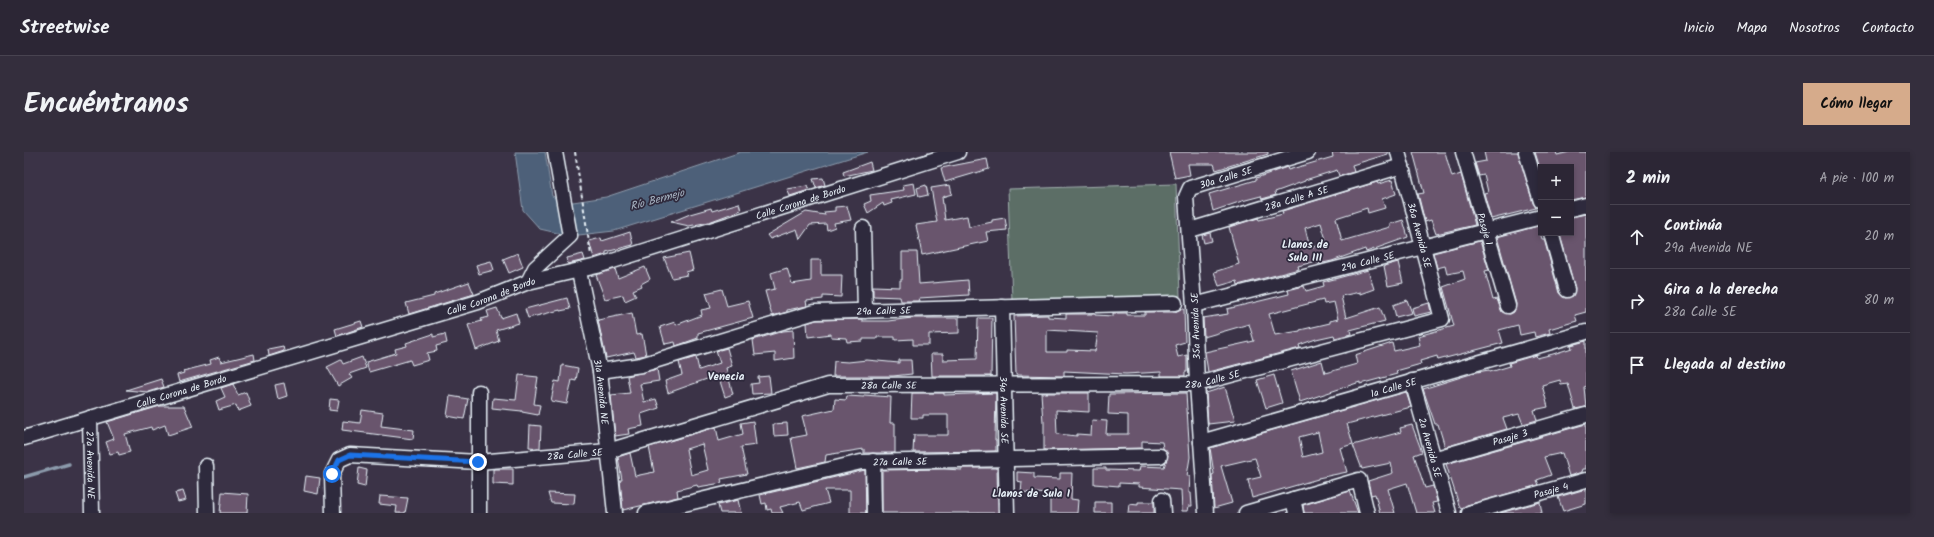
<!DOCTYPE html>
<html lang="es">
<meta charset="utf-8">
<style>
:root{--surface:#2c2635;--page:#342e3d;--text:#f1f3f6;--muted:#a6a5ad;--line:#484350;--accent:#d6ab8b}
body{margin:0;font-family:Kalam,sans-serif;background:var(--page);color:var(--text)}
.controls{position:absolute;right:12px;top:12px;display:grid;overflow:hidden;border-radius:0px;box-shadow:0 2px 6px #0003}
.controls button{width:36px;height:36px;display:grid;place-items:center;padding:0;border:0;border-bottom:1px solid var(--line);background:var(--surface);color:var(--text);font:20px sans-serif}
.stop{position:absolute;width:12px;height:12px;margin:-9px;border:3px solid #1a73e8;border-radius:50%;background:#fff}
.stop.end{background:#1a73e8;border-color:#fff;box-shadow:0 1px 4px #0008}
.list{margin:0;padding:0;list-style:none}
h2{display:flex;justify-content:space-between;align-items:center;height:52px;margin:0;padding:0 16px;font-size:17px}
h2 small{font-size:13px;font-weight:400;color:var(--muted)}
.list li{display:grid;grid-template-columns:26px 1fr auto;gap:12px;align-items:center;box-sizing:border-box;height:64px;padding:0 16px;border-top:1px solid var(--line)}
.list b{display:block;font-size:15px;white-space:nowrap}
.list p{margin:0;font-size:13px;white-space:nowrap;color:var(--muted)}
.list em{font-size:13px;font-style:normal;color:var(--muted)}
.icon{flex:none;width:22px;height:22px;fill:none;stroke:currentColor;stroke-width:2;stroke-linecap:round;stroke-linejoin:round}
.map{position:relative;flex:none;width:1562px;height:361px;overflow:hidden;border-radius:0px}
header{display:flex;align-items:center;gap:24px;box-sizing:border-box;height:56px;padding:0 20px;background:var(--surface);border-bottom:1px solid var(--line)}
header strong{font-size:19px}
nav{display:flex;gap:22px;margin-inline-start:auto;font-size:14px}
.intro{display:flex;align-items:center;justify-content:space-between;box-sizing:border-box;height:96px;padding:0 24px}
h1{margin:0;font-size:28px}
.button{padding:10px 18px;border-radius:0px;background:var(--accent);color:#111;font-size:14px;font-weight:700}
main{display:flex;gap:24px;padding:0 24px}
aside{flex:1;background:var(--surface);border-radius:0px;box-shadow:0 2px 6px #0003}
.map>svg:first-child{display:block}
.green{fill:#5b6e66;stroke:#a2b0af}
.water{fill:#4e6179;stroke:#8c9bac}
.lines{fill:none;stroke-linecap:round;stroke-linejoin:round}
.stream{stroke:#8c9bac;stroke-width:3.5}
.building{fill:#69556d;stroke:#e8f1f8;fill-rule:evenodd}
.minor-casing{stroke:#e8f1f8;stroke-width:17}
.path{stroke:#e8f1f8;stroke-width:2;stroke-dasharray:4 3;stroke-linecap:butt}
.minor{stroke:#2f2a3d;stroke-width:14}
.route{stroke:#1a73e8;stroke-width:5}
.labels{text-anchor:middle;stroke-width:3.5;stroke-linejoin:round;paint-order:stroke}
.street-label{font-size:10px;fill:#e8f1f8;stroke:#2f2a3d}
.water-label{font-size:11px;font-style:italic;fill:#aab7c5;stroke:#2f2a3d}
.neighbourhood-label{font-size:11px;font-weight:bold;fill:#e8f1f8;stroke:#2f2a3d}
</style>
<header>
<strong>Streetwise</strong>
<nav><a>Inicio</a><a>Mapa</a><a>Nosotros</a><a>Contacto</a></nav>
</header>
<div class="intro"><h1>Encuéntranos</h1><a class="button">Cómo llegar</a></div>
<main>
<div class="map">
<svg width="1562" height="361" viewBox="0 0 1562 361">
<rect width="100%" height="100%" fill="#3b3347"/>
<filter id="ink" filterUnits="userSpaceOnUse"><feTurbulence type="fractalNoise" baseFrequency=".025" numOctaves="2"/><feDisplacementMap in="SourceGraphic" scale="8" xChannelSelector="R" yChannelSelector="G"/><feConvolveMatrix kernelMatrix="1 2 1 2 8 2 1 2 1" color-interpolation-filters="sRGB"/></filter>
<g filter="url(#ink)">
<path class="green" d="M1152 32 1156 144 988 149 984 37Z"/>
<path class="water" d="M491 0H521L528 44 539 49 549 50 582 45 717 0H844L590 79 546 84 516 77 499 58Z"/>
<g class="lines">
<path class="stream" d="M0 325 45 312"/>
</g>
<path class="building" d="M1145 0H1244V2L1192 18 1190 12H1164L1166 23 1151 26Z
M1308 0H1364V2L1328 13 1330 20 1315 24 1313 18 1281 28V29L1251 40 1252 43 1238 47 1237 44 1218 49 1189 59 1185 42 1232 28V26L1263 15 1264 18 1309 5Z
M1389 0H1421L1428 25 1437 22 1451 73 1412 82 1407 68 1401 70 1394 42 1400 41Z
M1460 0H1494L1509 51 1512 56 1467 67 1460 41 1464 40 1460 23 1455 24 1451 11 1462 9Z
M1511 0H1532L1533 3 1546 0H1562V45L1547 48V15H1517V20Z
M963 7 965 17 921 30 917 16Z
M846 10 848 18 820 24 819 20Z
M799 26 801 33 792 36 789 27Z
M1368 28 1372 42 1358 47 1361 56 1344 61 1343 56 1312 66 1318 89 1366 75V72L1379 68 1384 85 1342 100 1341 97 1308 109 1294 112 1293 109 1274 114 1275 117 1214 133 1213 129 1195 134 1190 120 1215 112 1205 75 1234 66 1235 68 1259 62 1258 59 1353 30 1354 32ZM1297 71 1303 91 1286 96 1281 76Z
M890 31 892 42 867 48 868 51 860 54 859 51 844 61 840 52 847 49 846 43 880 38 879 33Z
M902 33 904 43 895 45 893 36Z
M926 33 928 42 918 45 921 68 943 64 945 75 968 70V68L981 66 983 78 962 80 964 89 898 103 892 73 913 70 907 36Z
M783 34 785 38 766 44 763 37Z
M715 51 717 58 685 70 665 74 647 70 666 62 687 56 688 59Z
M823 54 827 68 810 71 811 75 803 78 802 72 786 73 776 87 773 77 746 87 743 83 782 60 801 63 800 60 811 59V55Z
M1562 62V160L1551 163 1553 169 1525 177 1526 181 1511 185 1510 180 1496 183 1494 173 1475 178 1479 191 1414 208 1413 204 1396 209 1397 212 1372 219 1373 222 1336 232V230L1276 250 1267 219 1298 209 1301 221 1333 212 1331 203 1368 191 1370 199 1396 193 1394 184 1430 174 1419 135 1441 127 1439 119 1423 122 1421 114 1413 116 1409 101 1456 89 1465 118 1461 119 1469 148 1473 147 1478 160 1486 162 1490 160 1492 152 1473 85 1514 74 1518 87H1520L1535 141 1541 146 1549 144 1551 136 1536 83 1547 81V65Z
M606 80 609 93 582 100V102L570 106 565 89 577 86 578 89Z
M1186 81 1188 89 1180 91 1178 83Z
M878 100H893L895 132 944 128 945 143 895 146 896 149H877L876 145 849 144V134L876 135V128H878Z
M494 101 499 115 485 121 479 107Z
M665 101 669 118 662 120 663 123 648 126 640 106Z
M559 102 561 108 544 112 543 106Z
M787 108H797V123H818L817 145 799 144V147L782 149 783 154 763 158V160L748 164 741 139 751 137 747 121 763 116 768 132 787 129Z
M467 109 470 118 455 122 452 113Z
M1374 110 1379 131 1364 134 1360 114Z
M621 115 626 127 617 132 618 134 609 138 612 144 601 149 599 143 581 147 572 123 591 117 594 126Z
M1344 118 1350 137 1336 142V140L1317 144 1322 166 1356 155 1361 169 1326 178 1327 182 1311 186 1310 183 1292 187 1275 193 1276 196 1184 220 1181 200 1230 189 1225 172 1180 185 1179 166 1204 162 1203 157 1265 142 1264 138 1280 134 1282 139 1300 134 1299 130ZM1299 148 1300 152 1310 150 1314 167 1306 169V171L1276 178V179L1251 183 1245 162Z
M445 130 450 142 385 162 382 151 410 144V142Z
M698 137 703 154 724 149 729 166 674 181V186L652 194 651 190 641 192 636 175 651 170 652 173 678 163 677 158 687 156 682 141Z
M543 146 546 157 536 159V158L504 166 501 157Z
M1383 148 1388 161 1372 165 1369 153Z
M1405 151 1407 160 1390 164 1388 156Z
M473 156 477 166 492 161 495 171 472 178 475 189 452 198 444 173 458 169 457 167 465 165 463 159Z
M1157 157H1160L1161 190 1151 193 1154 205 1163 203V220H1161V224H1137V220L1102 222 1040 219V224L992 223 990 164 1024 163V165L1042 166V162H1071V163L1089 164V161H1103V163H1121V160H1151ZM1023 178 1074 181 1071 199 1043 198V200H1023Z
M608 161 612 183 618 182 622 203 612 205 610 200 582 206 574 168Z
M888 166H935V181L905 182V193H889V187L871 188V185H853V187H839V189L823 190 822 186 807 185V182L784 185 783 171 792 168 838 167V169H864Z
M954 166H968L967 224H908L907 202H919V208L953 207Z
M337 169 339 175 313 184 311 177Z
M769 178 770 206 751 209V201L731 203 729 188 759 179Z
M409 182V185L421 182 423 191 412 194 413 199 403 201 405 208 388 213 386 208 345 220 342 210 372 201 371 197 383 194 382 191Z
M1562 189V234L1560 235 1562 255 1551 257 1544 232 1537 233 1536 228 1518 233 1524 255 1510 258 1513 268 1499 272 1495 262 1479 266 1483 277 1421 295 1414 272H1411L1399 237 1453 220 1465 218 1466 220 1486 214 1485 211 1512 203 1513 206 1529 202 1548 196 1547 193Z
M259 194 260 199 245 204 244 197Z
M703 196 708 214 702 216 709 242 701 245 694 223 644 241 641 229 658 223 655 210 672 205 675 218 696 211 692 199Z
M230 202 231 208 155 230 153 223 160 221 159 219 187 212 186 208 195 205 197 210Z
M338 205 342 216 325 222 328 226 314 234 303 215 317 208 319 212Z
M843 208 875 211V208H887L888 222 869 224H809L810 209 824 210Z
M538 213 554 216 552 229 548 228 543 252 527 249 531 229 536 230Z
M633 217 635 229 616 232 620 250 632 247 635 256 617 262 619 274 604 277 605 282 591 284 587 243 606 241 603 224Z
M495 223 514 225 510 252 516 253 514 263 498 260V259L468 256 469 246 492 248Z
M1250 223 1258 251 1242 256 1233 228Z
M745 224 747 241 728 242 727 232 735 231 734 225Z
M137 227 140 235 124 240 102 238Z
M260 231 263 244 254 247 251 233Z
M209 232 214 243 222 240 227 254 214 259 212 253 195 258 192 249 201 245 197 236Z
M1201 235 1211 269 1184 272 1182 241Z
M1382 240 1387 255 1323 272 1329 292 1316 296 1323 320 1294 326V327L1228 346 1224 328 1237 325 1231 306 1197 314 1208 351 1190 356 1188 323 1190 322 1186 296ZM1294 280 1298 300 1279 305 1275 285Z
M888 241H920V243L972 241 971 288H972V299L889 300 890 283H924V263H899V266H887Z
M1017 241H1065V260L1032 258 1033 282 1053 284V282L1067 283 1068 268 1083 269 1082 282H1104V263L1084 262 1085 242 1162 241 1166 305 1163 324H1166L1165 341H1167L1168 354H1165L1164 359H1158L1157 338 1115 335V332L1095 331V334L1070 332V316H1082V318L1115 319 1116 314 1140 315 1144 303 1139 296 1138 290 1118 289V296L1020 298V269L1019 270Z
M840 243 867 245 866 271H871V301H840V297L802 303 801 310 773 316 767 286 783 283 778 264 810 257 811 247 822 248 823 244 840 245Z
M426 244 444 247 440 267 423 264Z
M306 247 315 248 313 259 305 258Z
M136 254H160L169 275 144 283 141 273 128 278 127 275 101 282 106 300 95 303 94 300 86 302 82 290 90 287 83 270Z
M338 258 359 261 357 274 390 278 389 287 318 278 319 269 336 271Z
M729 269 732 293 717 295 723 322 697 327 698 331 674 335 673 333 653 338 654 345 599 358 596 328H598L594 305 606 301 611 324 630 320 625 295 692 275 695 289 719 282 717 271ZM678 292 684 318 667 323 662 297Z
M763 271 764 283 750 284 749 272Z
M1562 272V317H1559L1558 320 1545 324 1538 301 1520 305 1527 323 1513 328 1515 333 1443 353 1438 357 1436 356 1422 312Z
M506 273 517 274 516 296 505 295Z
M1388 273 1398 300 1390 303 1401 336 1409 334 1413 350 1408 351 1411 361H1392L1383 331 1364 337 1371 361H1356L1351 342 1347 343 1344 329 1369 321 1367 311 1338 317 1329 293 1377 280 1376 276Z
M335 316 343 318 341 335 333 333Z
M938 316H973L974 361H858V318L920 317 938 318Z
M469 317H489V333L469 332Z
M841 318 842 361H826V338H801L805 351 779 358 776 350 756 355 759 361H748L747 357 743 358 742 351 738 352 736 343Z
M993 320 1010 321V326L1036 327V321H1048L1047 347 1054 348 1053 361H1026V342L997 340 998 330 993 329Z
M282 324 296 326 294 342 280 339Z
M1562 337V352L1539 359 1534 345Z
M159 339 162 348 154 350 151 341Z
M1326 339 1334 361H1280L1279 353Z
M198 340 224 342 223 361H196Z
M524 341 551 342 550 352 527 351Z
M356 344 384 346 381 361H372L373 354 355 352Z
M714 348 717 361H696L694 353Z
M1071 350H1087V361H1071Z
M1114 350H1130V361H1104L1105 352 1114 353Z
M1516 350 1518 361H1476Z"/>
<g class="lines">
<g class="minor-casing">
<g id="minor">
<path id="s1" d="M1439 0 1484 154"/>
<path d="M1502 0 1517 49"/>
<path d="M1547 57 1562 53"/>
<path d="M839 76 841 159"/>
<path id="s2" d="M1166 78 1378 14"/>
<path d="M1527 81 1543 138"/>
<path id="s3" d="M555 120 576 219 591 361"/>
<path d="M504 130 511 116 546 84 531 0"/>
<path id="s4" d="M1170 153 1517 65"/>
<path id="s5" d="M978 155 983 361"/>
<path id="s6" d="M576 219 617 213 791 160 1151 151"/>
<path id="s7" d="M1388 229 1425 361"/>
<path id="s8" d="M66 266 68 361"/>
<path id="s9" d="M0 286 454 150 504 130 573 114 934 0"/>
<path id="s10" d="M1177 290 1562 180"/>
<path id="s11" d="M1409 307 1562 263"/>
<path d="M849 309 850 361"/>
<path d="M182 314 183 361"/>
<path d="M1269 347 1272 361"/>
<path d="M1138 348 1139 361"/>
<path id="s12" d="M309 361 308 322 315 308 326 303 454 310 584 299 804 233 1173 232 1418 167 1374 0"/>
<path d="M455 361V240"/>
<path id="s13" d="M622 361 837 310 1136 304"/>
<path id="s14" d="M1182 361 1173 232 1170 153 1162 45 1166 36 1284 0"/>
<path d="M1222 361 1335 328 1343 361"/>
<path id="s15" d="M1445 361 1562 328"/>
</g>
</g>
<path class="path" d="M551 0 567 103"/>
<use href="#minor" class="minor"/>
</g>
</g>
<g class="lines" filter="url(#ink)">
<path class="route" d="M308 322 315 308 326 303 454 310"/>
</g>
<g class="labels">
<g class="street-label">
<text dy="4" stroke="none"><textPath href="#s14" startOffset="364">30a Calle SE</textPath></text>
<text dy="4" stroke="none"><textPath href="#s2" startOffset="111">28a Calle A SE</textPath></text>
<text dy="4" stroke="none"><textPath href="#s9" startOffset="812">Calle Corona de Bordo</textPath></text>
<text dy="4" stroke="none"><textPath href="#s1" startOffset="80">Pasaje 1</textPath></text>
<text transform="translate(1396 83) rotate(75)" y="4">36a Avenida SE</text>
<text dy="4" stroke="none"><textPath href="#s4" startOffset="179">29a Calle SE</textPath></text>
<text dy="4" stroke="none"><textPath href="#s9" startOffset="488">Calle Corona de Bordo</textPath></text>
<text dy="4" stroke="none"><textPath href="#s6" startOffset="292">29a Calle SE</textPath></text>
<text transform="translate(1171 174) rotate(-92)" y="4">35a Avenida SE</text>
<text dy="4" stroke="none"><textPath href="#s12" startOffset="940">28a Calle SE</textPath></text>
<text dy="4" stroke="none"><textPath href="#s12" startOffset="616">28a Calle SE</textPath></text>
<text dy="4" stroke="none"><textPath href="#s10" startOffset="200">1a Calle SE</textPath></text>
<text dy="4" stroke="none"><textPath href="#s9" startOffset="164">Calle Corona de Bordo</textPath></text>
<text dy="4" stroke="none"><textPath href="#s3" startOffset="122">31a Avenida NE</textPath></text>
<text dy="4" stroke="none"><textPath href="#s5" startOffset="103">34a Avenida SE</textPath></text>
<text dy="4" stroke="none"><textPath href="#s11" startOffset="80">Pasaje 3</textPath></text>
<text dy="4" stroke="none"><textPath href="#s7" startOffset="69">2a Avenida SE</textPath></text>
<text dy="4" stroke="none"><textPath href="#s12" startOffset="292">28a Calle SE</textPath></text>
<text dy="4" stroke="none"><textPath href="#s13" startOffset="260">27a Calle SE</textPath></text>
<text dy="4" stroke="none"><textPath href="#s8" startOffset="47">27a Avenida NE</textPath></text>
<text dy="4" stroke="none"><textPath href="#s15" startOffset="85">Pasaje 4</textPath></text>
</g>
<g class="water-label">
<text transform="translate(633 47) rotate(-15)" y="4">Río Bermejo</text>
</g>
<g class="neighbourhood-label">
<text x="1281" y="96">Llanos de<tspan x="1281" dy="13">Sula III</tspan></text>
<text x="702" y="228">Venecia</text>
<text x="1007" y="345">Llanos de Sula I</text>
</g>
</g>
</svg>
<div class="controls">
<button>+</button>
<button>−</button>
</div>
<div class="stop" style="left:308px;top:322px"></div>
<div class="stop end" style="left:454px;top:310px"></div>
</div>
<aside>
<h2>2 min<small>A pie · 100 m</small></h2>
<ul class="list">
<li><svg class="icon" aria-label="ahead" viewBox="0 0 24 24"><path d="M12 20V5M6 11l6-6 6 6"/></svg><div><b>Continúa</b><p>29a Avenida NE</p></div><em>20 m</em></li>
<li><svg class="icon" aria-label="right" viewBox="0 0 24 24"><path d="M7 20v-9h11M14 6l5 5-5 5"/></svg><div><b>Gira a la derecha</b><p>28a Calle SE</p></div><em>80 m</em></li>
<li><svg class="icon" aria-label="arrive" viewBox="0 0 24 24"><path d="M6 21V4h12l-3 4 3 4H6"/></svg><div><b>Llegada al destino</b></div></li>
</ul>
</aside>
</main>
